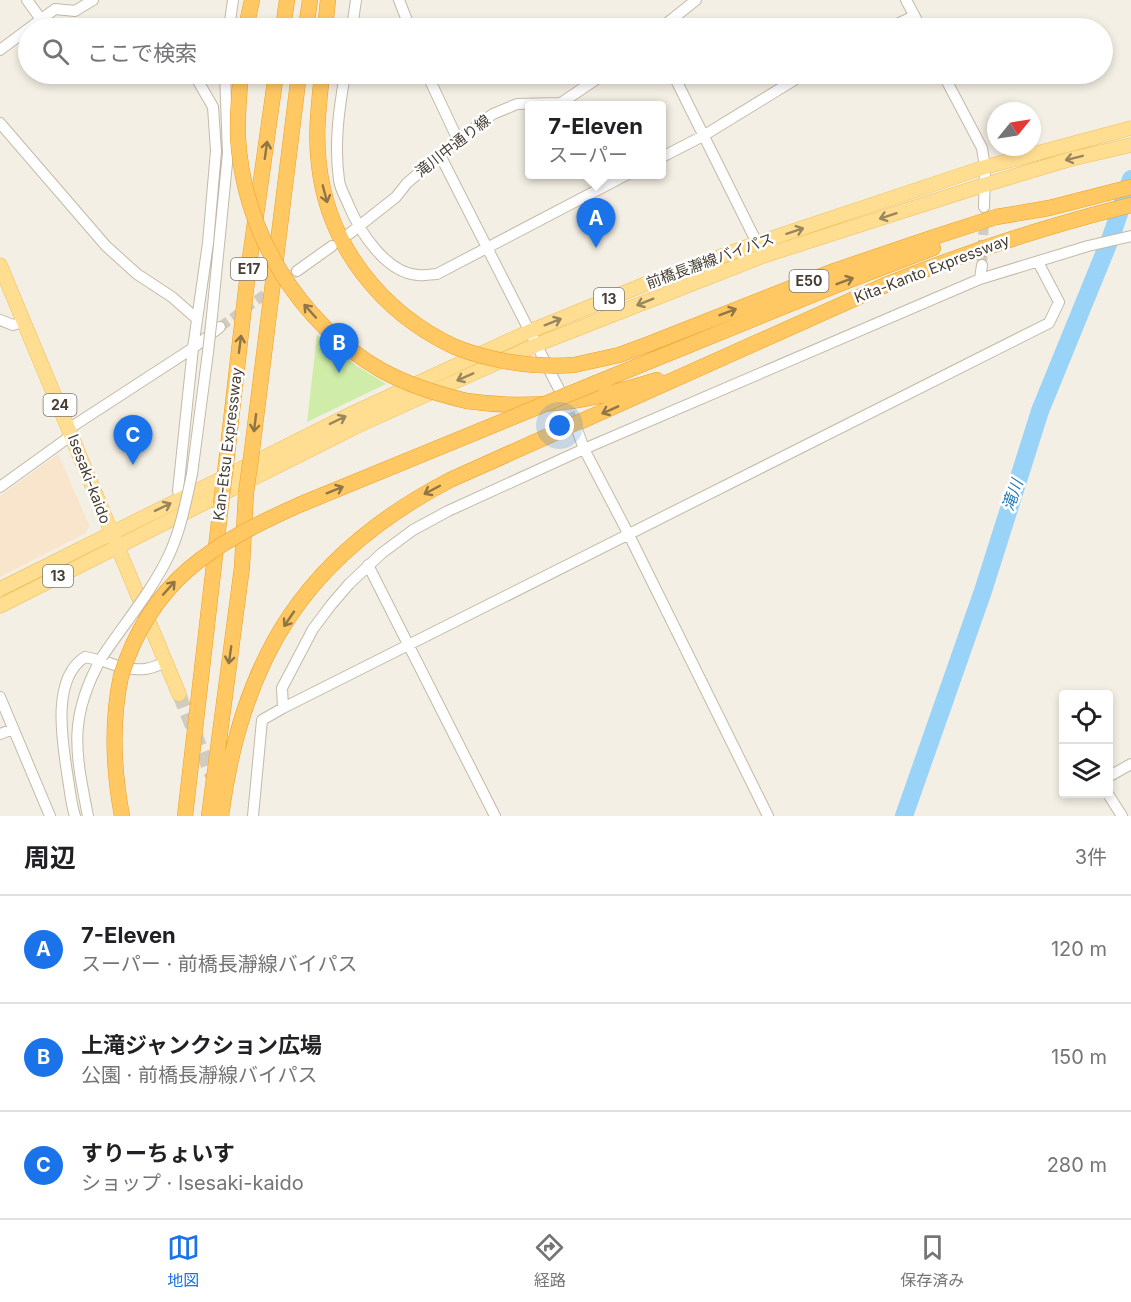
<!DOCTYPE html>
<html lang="ja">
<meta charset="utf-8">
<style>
:root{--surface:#fff;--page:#f2f2f2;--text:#202124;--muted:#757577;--line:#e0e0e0;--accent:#1a73e8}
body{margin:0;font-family:Inter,"Noto Sans JP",sans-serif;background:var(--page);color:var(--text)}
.controls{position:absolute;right:18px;bottom:18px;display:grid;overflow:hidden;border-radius:6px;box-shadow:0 3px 9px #0003}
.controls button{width:54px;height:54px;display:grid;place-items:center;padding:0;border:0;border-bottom:2px solid var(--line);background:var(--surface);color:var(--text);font:30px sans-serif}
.compass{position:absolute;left:987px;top:102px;width:54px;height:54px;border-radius:50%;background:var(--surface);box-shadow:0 3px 9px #0003;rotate:60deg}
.you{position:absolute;left:560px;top:426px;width:21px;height:21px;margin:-15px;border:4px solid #fff;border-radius:50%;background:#1a73e8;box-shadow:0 0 0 9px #1a73e833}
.badge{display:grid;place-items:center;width:39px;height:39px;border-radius:50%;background:var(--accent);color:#fff;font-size:20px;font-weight:700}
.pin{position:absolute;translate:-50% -50px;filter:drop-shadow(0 2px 3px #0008)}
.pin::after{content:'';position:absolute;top:32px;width:21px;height:18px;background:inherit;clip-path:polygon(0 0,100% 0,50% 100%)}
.popup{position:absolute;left:525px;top:101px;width:141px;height:78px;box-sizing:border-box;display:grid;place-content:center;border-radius:6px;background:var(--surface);filter:drop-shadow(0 2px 4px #0005);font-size:20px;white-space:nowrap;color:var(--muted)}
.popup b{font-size:22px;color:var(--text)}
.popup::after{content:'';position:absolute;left:50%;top:100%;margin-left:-12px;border:12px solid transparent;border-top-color:var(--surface)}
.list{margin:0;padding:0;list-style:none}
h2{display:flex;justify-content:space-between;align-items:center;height:78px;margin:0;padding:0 24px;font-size:26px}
h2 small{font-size:20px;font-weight:400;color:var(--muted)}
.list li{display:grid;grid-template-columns:39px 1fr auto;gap:18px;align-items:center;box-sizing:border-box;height:108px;padding:0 24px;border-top:2px solid var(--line)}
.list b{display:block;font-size:22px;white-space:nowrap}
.list p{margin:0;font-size:20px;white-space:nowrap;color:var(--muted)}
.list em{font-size:20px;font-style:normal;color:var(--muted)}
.icon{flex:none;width:33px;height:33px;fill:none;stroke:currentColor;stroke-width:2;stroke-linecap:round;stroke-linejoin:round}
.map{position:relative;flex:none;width:1131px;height:816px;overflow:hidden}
.search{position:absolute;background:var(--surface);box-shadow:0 3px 9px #0003;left:18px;right:18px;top:18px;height:66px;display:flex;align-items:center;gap:15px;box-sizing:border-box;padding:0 21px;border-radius:33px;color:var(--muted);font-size:22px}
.sheet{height:402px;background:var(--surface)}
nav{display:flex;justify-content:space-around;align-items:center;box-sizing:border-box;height:84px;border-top:2px solid var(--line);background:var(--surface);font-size:16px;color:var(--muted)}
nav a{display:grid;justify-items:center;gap:3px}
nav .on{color:var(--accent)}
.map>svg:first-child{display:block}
.commercial{fill:#f8e5cc}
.green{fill:#cfeda8}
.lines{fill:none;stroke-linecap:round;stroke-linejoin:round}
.river{stroke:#99d3f8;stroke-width:18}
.minor-tunnel{stroke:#d1ccc1;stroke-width:10;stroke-dasharray:10 5;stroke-linecap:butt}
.major-tunnel{stroke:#d1ccc1;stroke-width:14;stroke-dasharray:14 7;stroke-linecap:butt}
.minor-casing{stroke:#c3b9a8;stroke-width:12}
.major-casing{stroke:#f0be56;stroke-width:15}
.highway-casing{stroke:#ed9f24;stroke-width:16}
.minor{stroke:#fff;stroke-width:10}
.major{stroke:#ffde91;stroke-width:14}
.highway{stroke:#ffc863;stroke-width:15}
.minor-bridge-casing{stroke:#c3b9a8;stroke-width:12;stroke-linecap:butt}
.highway-bridge-casing{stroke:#ed9f24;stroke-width:16;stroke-linecap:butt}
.minor-bridge{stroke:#fff;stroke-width:10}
.highway-bridge{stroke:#ffc863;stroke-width:15}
.oneway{stroke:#907546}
.oneway2{stroke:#99865d}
.labels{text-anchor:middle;stroke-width:5;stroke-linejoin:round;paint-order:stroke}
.shield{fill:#fff;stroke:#7e7870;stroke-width:1.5}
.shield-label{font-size:14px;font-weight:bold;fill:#463e33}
.street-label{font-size:15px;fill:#463e33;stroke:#fff}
.water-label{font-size:16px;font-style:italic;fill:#2079b4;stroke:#fff}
</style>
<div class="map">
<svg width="1131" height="816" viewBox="0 0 1131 816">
<rect width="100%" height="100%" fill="#f4efe4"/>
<path class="commercial" d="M58 454 89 525 86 533 0 577V496Z"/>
<path class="green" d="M317 335 357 366 386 384 307 422Z"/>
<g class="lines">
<path class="river" d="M904 816 983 591 1040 411 1111 237 1131 179"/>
<path class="minor-tunnel" d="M982 265 984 217
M220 327 297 271
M564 399 576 429"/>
<path class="major-tunnel" d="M179 694 214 781"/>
<g class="minor-casing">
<path id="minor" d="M27 0 40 18
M399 0 410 28
M906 0 921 28
M229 28 233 0
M352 28 356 0
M661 28 696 0
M889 28 914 16
M0 50 55 9 75 11 93 0
M345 74C339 109 334 144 339 180 340 189 346 198 349 206 360 232 386 273 418 275 424 276 431 274 437 274L628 174
M427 74 458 140
M673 74 757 243
M943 74 982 148 985 167 984 207
M0 123 106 246 137 274 172 297 197 319
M440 155 564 399
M662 157 703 136 804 74
M349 234 396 197 407 183 458 140 493 114 517 104 561 103 604 74
M297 271 332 246
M980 279 982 265
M212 316 228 153 225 74
M0 320 13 325 23 322
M70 428 193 348 220 327
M578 432 584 449 629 535 768 816
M192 474 208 352
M0 487 72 435
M178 491 193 348 208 243 216 151 213 107 194 74
M368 565 495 816
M106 662 115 665
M127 668C142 671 152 669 165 662
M0 697 50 816
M283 708 282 688 313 629 331 605 349 584 382 553 413 530 448 511 584 449 980 279 1088 246 1131 236
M0 734 13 729
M1108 777 1131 764
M1108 794 1122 816
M75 816C71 804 70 791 68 779 63 745 50 679 85 657L94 659
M88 816C75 751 68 717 102 657
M253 816 262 720 283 708 1049 323 1059 302 1038 262"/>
</g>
<g class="major-casing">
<path id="major" d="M0 265 179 694
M0 589 353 413 528 332 648 283 757 243 985 167 1131 128
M0 606 355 427 536 345 763 256 984 185 1071 159 1131 145"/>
</g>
<g class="highway-casing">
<path id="highway" d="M246 28 252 0
M283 28 287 0
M306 28 310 0
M325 28 328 0
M322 74C319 104 315 134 319 165 328 246 382 313 455 347
M574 365 619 355 649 344 834 271 928 239 996 217 1049 208 1131 187
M596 383 839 284 933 248
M467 401C538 411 590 401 657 380
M252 450 299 74
M226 464 248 272 276 74
M121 676C111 723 113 768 122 816
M185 816 221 504
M209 816 242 567 246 493
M221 816C242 657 306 555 450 480L883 286C964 253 1046 226 1131 205"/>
</g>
<use href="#minor" class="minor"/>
<use href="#major" class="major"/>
<use href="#highway" class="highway"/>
<g class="minor-bridge-casing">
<path id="minor-bridge" d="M208 352 212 316
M102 657C124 624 152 591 169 555 181 529 186 501 192 474"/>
</g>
<g class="highway-bridge-casing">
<path id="highway-bridge" d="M241 74C239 95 237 116 238 138 244 233 298 322 381 370 408 385 437 394 467 401
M455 347C494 362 532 368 574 365
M246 493 252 450
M221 504 226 464
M121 676C151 580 212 544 299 505L596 383"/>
</g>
<use href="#minor-bridge" class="minor-bridge"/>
<use href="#highway-bridge" class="highway-bridge"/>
</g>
<defs><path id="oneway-shaft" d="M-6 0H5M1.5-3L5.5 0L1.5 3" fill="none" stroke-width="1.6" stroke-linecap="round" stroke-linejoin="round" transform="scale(1.5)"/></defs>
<g class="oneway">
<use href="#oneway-shaft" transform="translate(266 150) rotate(-82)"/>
<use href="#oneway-shaft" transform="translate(325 194) rotate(75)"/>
<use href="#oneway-shaft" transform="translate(845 281) rotate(-21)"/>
<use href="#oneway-shaft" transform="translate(310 311) rotate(-132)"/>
<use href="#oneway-shaft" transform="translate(728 312) rotate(-21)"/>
<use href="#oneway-shaft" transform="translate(240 344) rotate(-83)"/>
<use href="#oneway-shaft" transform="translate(610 410) rotate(156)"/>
<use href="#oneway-shaft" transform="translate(255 423) rotate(97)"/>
<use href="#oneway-shaft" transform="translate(335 490) rotate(-22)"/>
<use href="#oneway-shaft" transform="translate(432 490) rotate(152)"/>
<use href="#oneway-shaft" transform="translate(169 588) rotate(-48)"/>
<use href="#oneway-shaft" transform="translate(289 619) rotate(124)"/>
<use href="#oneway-shaft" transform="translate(230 655) rotate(98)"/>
</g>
<g class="oneway2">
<use href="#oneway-shaft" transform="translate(1074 158) rotate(166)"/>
<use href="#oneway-shaft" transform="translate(888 216) rotate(162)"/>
<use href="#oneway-shaft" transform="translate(795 231) rotate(-18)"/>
<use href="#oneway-shaft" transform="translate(645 302) rotate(158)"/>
<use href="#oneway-shaft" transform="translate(553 322) rotate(-22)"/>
<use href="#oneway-shaft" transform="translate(465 377) rotate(156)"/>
<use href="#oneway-shaft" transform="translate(338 420) rotate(-26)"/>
<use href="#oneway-shaft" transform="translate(163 507) rotate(-26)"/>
</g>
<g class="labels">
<g class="shield">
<rect x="231" y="258" width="36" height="22" rx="4.5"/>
<rect x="789.5" y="270" width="39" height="22" rx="4.5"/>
<rect x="594" y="288" width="30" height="22" rx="4.5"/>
<rect x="43.5" y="394" width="33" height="22" rx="4.5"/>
<rect x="43" y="565" width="30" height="22" rx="4.5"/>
</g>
<g class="shield-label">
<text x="249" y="274">E17</text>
<text x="809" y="286">E50</text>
<text x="609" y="304">13</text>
<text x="60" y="410">24</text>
<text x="58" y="581">13</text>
</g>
<g class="street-label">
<text transform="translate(453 146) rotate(-38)" y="5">滝川中通り線</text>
<text transform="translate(710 261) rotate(-20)" y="5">前橋長瀞線バイパス</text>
<text transform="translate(932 269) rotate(-21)" y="5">Kita-Kanto Expressway</text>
<text transform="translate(228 444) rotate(-83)" y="5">Kan-Etsu Expressway</text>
<text transform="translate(89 479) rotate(69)" y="5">Isesaki-kaido</text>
</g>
<g class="water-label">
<text transform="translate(1012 495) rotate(-71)" y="6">滝川</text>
</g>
</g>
</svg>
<div class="controls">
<button><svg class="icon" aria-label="locate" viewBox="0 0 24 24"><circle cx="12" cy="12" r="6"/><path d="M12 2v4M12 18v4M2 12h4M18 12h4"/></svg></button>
<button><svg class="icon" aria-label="layers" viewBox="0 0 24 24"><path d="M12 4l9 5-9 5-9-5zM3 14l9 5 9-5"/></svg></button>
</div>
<svg class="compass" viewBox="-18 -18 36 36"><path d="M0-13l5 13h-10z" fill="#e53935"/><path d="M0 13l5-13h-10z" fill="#757577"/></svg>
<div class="you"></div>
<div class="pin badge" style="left:596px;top:248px">A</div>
<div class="popup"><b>7-Eleven</b>スーパー</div>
<div class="pin badge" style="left:339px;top:373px">B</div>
<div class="pin badge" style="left:133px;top:465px">C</div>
<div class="search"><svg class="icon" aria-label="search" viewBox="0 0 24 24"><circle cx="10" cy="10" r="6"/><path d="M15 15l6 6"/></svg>ここで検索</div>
</div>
<section class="sheet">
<h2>周辺<small>3件</small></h2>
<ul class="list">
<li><span class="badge">A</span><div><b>7-Eleven</b><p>スーパー · 前橋長瀞線バイパス</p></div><em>120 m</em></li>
<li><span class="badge">B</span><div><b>上滝ジャンクション広場</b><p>公園 · 前橋長瀞線バイパス</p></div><em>150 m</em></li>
<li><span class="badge">C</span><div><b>すりーちょいす</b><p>ショップ · Isesaki-kaido</p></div><em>280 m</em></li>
</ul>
</section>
<nav>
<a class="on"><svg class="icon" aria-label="map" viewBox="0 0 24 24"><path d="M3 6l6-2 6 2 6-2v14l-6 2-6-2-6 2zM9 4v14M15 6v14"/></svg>地図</a>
<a><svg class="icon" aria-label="directions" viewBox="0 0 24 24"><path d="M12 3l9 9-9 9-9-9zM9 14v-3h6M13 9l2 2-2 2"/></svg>経路</a>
<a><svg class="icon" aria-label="saved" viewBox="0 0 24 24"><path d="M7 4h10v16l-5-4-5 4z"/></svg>保存済み</a>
</nav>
